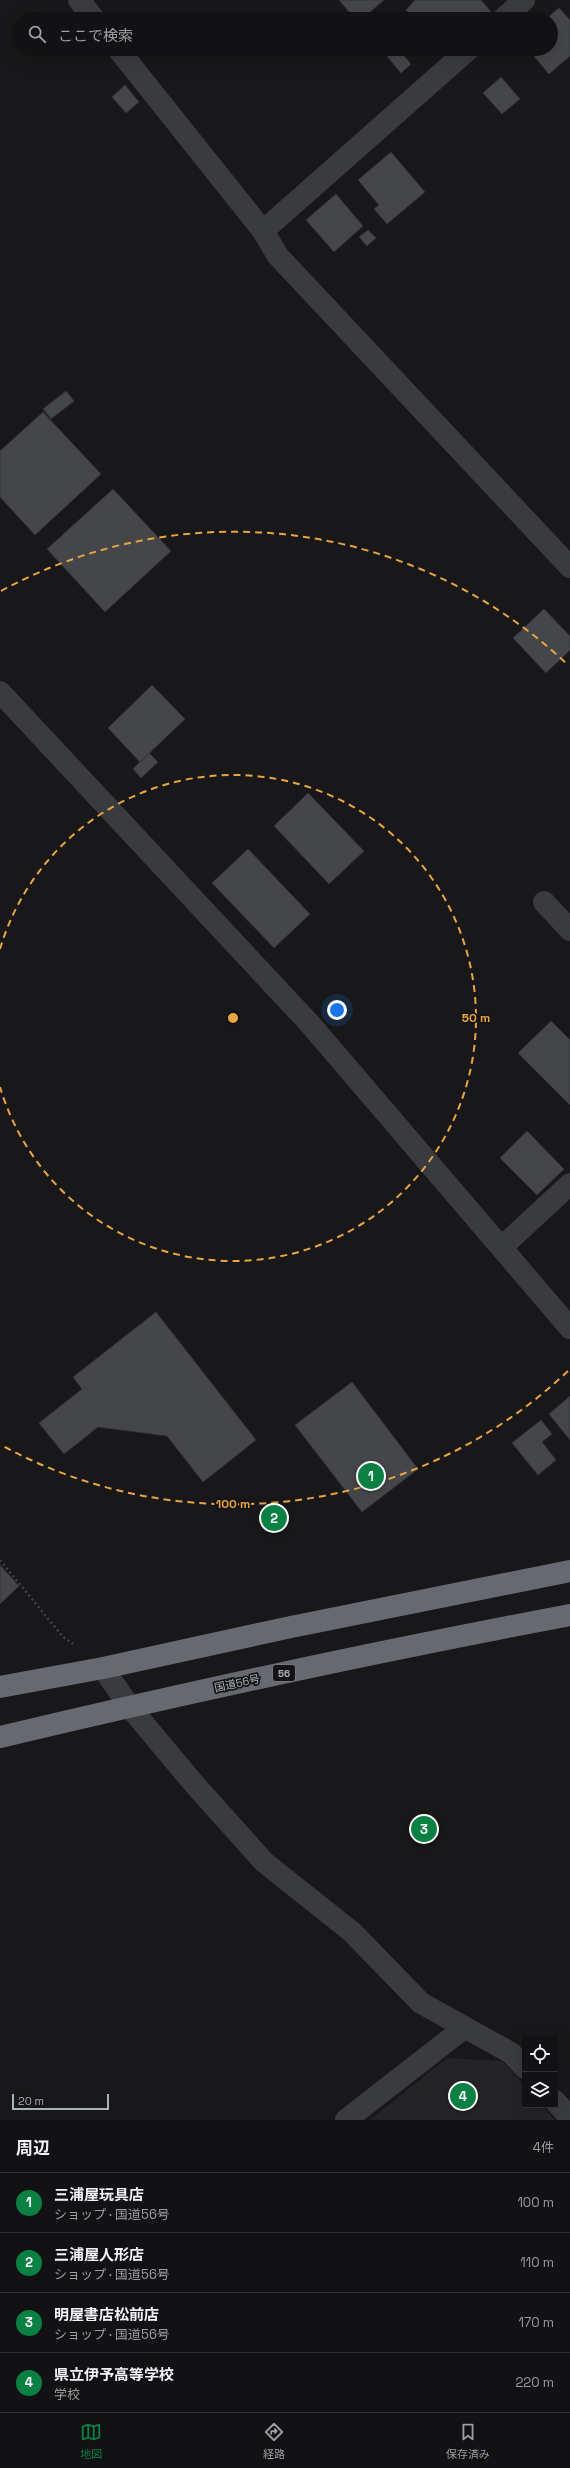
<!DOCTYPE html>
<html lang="ja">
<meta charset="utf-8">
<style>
:root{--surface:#121214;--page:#1b1b1d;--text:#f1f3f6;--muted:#9c9ea0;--line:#313234;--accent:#0b8043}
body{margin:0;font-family:"Space Grotesk","Noto Sans JP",sans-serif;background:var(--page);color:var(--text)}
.controls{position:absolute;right:12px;bottom:12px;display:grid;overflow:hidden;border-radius:0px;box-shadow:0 4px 16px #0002}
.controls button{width:36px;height:36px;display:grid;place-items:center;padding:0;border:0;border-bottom:1px solid var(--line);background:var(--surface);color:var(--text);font:20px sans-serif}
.scale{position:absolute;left:12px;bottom:10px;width:97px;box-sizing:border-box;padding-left:4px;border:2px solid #abb1b9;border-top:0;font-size:11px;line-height:14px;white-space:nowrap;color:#abb1b9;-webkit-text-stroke:3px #131315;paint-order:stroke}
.you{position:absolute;left:337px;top:1010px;width:14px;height:14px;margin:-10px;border:3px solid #fff;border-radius:50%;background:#1a73e8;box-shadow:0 0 0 6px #1a73e833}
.badge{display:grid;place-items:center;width:26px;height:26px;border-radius:50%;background:var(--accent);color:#fff;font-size:13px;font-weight:700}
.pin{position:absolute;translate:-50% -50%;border:2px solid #fff;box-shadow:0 1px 4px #0006}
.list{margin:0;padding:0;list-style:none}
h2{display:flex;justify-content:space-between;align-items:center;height:52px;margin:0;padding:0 16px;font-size:17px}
h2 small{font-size:13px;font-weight:400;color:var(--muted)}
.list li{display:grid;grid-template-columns:26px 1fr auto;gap:12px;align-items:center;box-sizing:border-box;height:60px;padding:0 16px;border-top:1px solid var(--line)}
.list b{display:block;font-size:15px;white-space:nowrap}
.list p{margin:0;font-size:13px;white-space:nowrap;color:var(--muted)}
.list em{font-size:13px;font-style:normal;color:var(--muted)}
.icon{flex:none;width:22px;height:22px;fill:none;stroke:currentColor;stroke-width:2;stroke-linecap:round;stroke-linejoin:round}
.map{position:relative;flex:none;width:570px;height:2120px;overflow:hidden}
.search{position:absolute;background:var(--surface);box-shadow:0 4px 16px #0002;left:12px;right:12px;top:12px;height:44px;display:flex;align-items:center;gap:10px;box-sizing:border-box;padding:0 14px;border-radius:22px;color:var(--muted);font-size:15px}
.sheet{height:292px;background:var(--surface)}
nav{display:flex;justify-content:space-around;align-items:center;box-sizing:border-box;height:56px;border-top:1px solid var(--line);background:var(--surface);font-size:11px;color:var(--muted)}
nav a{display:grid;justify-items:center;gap:2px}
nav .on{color:var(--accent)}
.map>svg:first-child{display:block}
.built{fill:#242427}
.building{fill:#45464a;stroke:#323336}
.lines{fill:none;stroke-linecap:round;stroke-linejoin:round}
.path{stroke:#3f4246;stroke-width:2.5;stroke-dasharray:2 3;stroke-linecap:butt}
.minor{stroke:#393b3f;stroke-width:22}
.highway{stroke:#666970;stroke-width:22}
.ring{fill:none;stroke:#eaa441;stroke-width:2;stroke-dasharray:7 5}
.labels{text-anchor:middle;stroke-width:3.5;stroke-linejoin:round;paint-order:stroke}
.shield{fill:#131315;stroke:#7d8288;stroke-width:1}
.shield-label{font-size:10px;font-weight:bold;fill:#abb1b9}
.street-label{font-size:11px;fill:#abb1b9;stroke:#131315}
.centre{fill:#eaa441;stroke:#131315;stroke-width:2}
.ring-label{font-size:12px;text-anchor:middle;font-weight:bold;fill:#eaa441;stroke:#131315;stroke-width:3.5;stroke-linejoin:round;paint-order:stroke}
</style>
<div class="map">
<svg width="570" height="2120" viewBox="0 0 570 2120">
<rect width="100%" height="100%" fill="#18181a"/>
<path class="built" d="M447 2058 502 2061 525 2086V2105H542L555 2120H370Z"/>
<path class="building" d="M339 0H384L362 19H355Z
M415 0H481L492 13 485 19H414L406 10Z
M559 8 570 20V56L549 74 528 49H551V19H546Z
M392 49H398L411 64 401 73 386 55Z
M501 77 520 99 502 114 483 93Z
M125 85 139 102 126 113 112 97Z
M391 152 425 192 387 224 374 209 379 205 358 180Z
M336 194 363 226 334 252 306 220Z
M368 230 376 238 367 246 359 237Z
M66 391 74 401 51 419 43 409Z
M43 412 101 474 35 535 0 497V451Z
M113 489 171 551 105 612 47 549Z
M544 609 570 636V650L546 673 513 638Z
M152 685 185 719 140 762 108 728Z
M149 753 158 762 141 778 133 769Z
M308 793 364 851 329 884 274 826Z
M248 849 310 914 274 948 212 883Z
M551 1021 570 1040V1105L518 1053Z
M527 1131 564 1169 537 1195 500 1158Z
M156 1312 256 1440 203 1482 167 1436 98 1427 64 1454 39 1423 82 1389 73 1377Z
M352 1382 418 1469 362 1512 295 1425Z
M570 1396V1440L549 1414Z
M541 1420 552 1434 542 1442 556 1460 538 1475 512 1443Z
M0 1565 19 1586 0 1604Z"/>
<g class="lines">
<path class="path" d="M0 1560 63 1637 73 1644"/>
<path class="minor" d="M79 0 94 19
M503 19 524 0
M118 49 263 231 278 256 570 567
M263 231 469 49
M0 692 310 1024 570 1328
M544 902 570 930
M502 1247 570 1184
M103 1668 129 1706 195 1785 264 1862 352 1932 421 2003 511 2053 525 2068
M555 2101 570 2118
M346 2120 464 2028"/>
<path class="highway" d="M0 1687 103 1668 291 1627 570 1571
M0 1737C189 1692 379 1651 570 1615"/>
</g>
<g class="ring">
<path d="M0 949A243 243 0 1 1 0 1087"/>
<path d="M568 1371A486 486 0 0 1 1 1445M1 591A486 486 0 0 1 568 665"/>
</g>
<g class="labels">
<rect class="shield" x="273" y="1665" width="22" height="16" rx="3"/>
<g class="shield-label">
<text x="284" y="1677">56</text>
</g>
<g class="street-label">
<text transform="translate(237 1683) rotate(-12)" y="4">国道56号</text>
</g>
</g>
<circle cx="233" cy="1018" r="6" class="centre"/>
<g class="ring-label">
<text x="476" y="1022">50 m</text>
<text x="233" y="1508">100 m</text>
</g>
</svg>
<div class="controls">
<button><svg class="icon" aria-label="locate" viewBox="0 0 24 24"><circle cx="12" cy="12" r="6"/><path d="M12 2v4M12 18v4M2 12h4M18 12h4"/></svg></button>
<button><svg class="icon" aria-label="layers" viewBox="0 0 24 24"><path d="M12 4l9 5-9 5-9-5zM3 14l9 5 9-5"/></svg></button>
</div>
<div class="scale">20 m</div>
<div class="you"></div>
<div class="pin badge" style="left:371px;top:1476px">1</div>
<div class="pin badge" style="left:274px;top:1518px">2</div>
<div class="pin badge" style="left:424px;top:1829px">3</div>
<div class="pin badge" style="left:463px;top:2096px">4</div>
<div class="search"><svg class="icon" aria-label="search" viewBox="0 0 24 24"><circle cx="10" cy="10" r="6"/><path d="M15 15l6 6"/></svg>ここで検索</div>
</div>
<section class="sheet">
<h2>周辺<small>4件</small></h2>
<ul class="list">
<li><span class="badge">1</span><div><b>三浦屋玩具店</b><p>ショップ · 国道56号</p></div><em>100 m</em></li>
<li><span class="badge">2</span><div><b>三浦屋人形店</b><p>ショップ · 国道56号</p></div><em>110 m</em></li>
<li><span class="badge">3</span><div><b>明屋書店松前店</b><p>ショップ · 国道56号</p></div><em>170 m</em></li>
<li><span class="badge">4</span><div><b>県立伊予高等学校</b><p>学校</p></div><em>220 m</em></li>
</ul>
</section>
<nav>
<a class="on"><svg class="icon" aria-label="map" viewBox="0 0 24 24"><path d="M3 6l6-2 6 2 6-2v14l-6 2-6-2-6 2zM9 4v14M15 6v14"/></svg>地図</a>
<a><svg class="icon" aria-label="directions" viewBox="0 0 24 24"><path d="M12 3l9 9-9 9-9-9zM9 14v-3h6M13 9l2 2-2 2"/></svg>経路</a>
<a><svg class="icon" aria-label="saved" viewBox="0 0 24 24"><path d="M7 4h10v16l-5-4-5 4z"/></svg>保存済み</a>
</nav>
